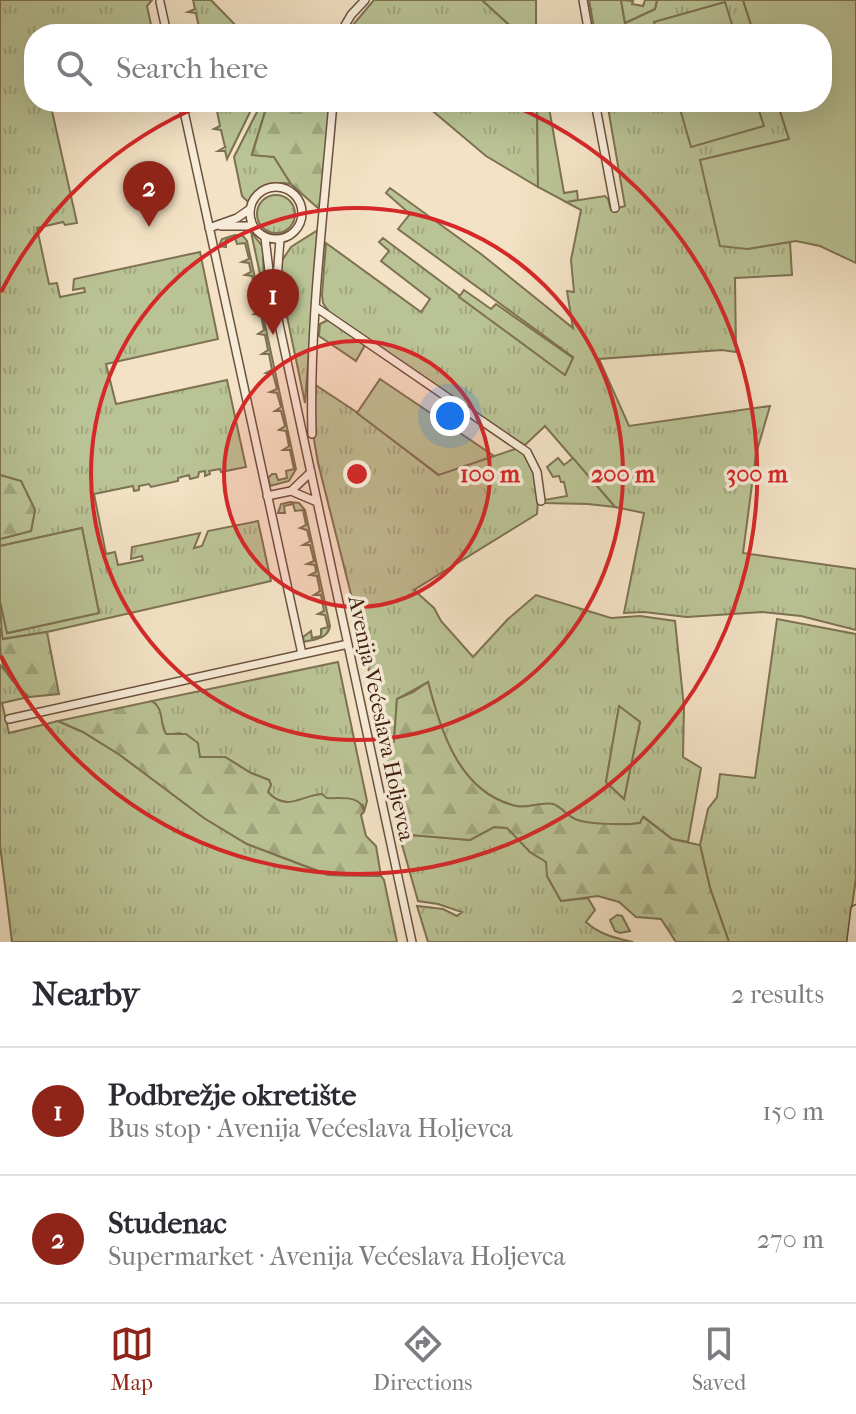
<!DOCTYPE html>
<meta charset="utf-8">
<style>
:root{--surface:#fff;--page:#f2f2f3;--text:#2b2b33;--muted:#7c7c81;--line:#e1e1e2;--accent:#8f2418}
body{margin:0;font-family:"IM FELL French Canon",serif;background:var(--page);color:var(--text)}
.you{position:absolute;left:450px;top:416px;width:28px;height:28px;margin:-20px;border:6px solid #fff;border-radius:50%;background:#1a73e8;box-shadow:0 0 0 12px #1a73e833}
.badge{display:grid;place-items:center;width:52px;height:52px;border-radius:50%;background:var(--accent);color:#fff;font-size:26px;font-weight:700}
.pin{position:absolute;translate:-50% -66px;filter:drop-shadow(0 2px 4px #0008)}
.pin::after{content:'';position:absolute;top:42px;width:28px;height:24px;background:inherit;clip-path:polygon(0 0,100% 0,50% 100%)}
.list{margin:0;padding:0;list-style:none}
h2{display:flex;justify-content:space-between;align-items:center;height:104px;margin:0;padding:0 32px;font-size:34px}
h2 small{font-size:26px;font-weight:400;color:var(--muted)}
.list li{display:grid;grid-template-columns:52px 1fr auto;gap:24px;align-items:center;box-sizing:border-box;height:128px;padding:0 32px;border-top:2px solid var(--line)}
.list b{display:block;font-size:30px;white-space:nowrap}
.list p{margin:0;font-size:26px;white-space:nowrap;color:var(--muted)}
.list em{font-size:26px;font-style:normal;color:var(--muted)}
.icon{flex:none;width:44px;height:44px;fill:none;stroke:currentColor;stroke-width:2;stroke-linecap:round;stroke-linejoin:round}
.map{position:relative;flex:none;width:856px;height:942px;overflow:hidden}
.search{position:absolute;background:var(--surface);box-shadow:0 8px 32px #0002;left:24px;right:24px;top:24px;height:88px;display:flex;align-items:center;gap:20px;box-sizing:border-box;padding:0 28px;border-radius:32px;color:var(--muted);font-size:30px}
.sheet{height:360px;background:var(--surface)}
nav{display:flex;justify-content:space-around;align-items:center;box-sizing:border-box;height:112px;border-top:2px solid var(--line);background:var(--surface);font-size:22px;color:var(--muted)}
nav a{display:grid;justify-items:center;gap:4px}
nav .on{color:var(--accent)}
.map>svg:first-child{display:block}
.grass{fill:url(#grass-tufts);stroke:#7e7252;stroke-width:2;fill-rule:evenodd}
.forest{fill:url(#forest-firs);stroke:#7e7252;stroke-width:2}
.garden{fill:#bac395;stroke:#7e7252;stroke-width:2}
.lines{fill:none;stroke-linecap:round;stroke-linejoin:round}
.minor-casing{stroke:#6e513c;stroke-width:10}
.tertiary-casing{stroke:#6e513c;stroke-width:12}
.minor{stroke:#f7ecd9;stroke-width:7}
.tertiary{stroke:#f7ecd9;stroke-width:9}
.ring{fill:none;stroke:#d62828;stroke-width:4}
.labels{text-anchor:middle;stroke-width:7;stroke-linejoin:round;paint-order:stroke}
.street-label{font-size:22px;fill:#42210e;stroke:#f7ecd9}
.centre{fill:#d62828;stroke:#f7ecd9;stroke-width:4}
.ring-label{font-size:24px;text-anchor:middle;font-weight:bold;fill:#d62828;stroke:#f7ecd9;stroke-width:7;stroke-linejoin:round;paint-order:stroke}
</style>
<div class="map">
<svg width="856" height="942" viewBox="0 0 856 942">
<defs>
<pattern id="grass-tufts" width="24" height="20" patternUnits="userSpaceOnUse" patternTransform="scale(2)"><rect width="24" height="20" fill="#bac395"/><path d="M3 7l-1-3M5 7V3M7 7l1-3M15 17l-1-3M17 17v-4M19 17l1-3" fill="none" stroke="#a1a77f"/></pattern>
<pattern id="forest-firs" width="22" height="20" patternUnits="userSpaceOnUse" patternTransform="scale(2)"><rect width="22" height="20" fill="#bac395"/><path d="M5 1l3.5 6h-7zM16 11l3.5 6h-7z" fill="#a1a77f"/></pattern>
</defs>
<rect width="100%" height="100%" fill="#f3e2c5"/>
<filter id="stains"><feTurbulence type="fractalNoise" baseFrequency=".0025" numOctaves="4"/><feColorMatrix values="0 0 0 0 .2 0 0 0 0 .09 0 0 0 0 .02 0 0 0 .5 -.17"/></filter>
<radialGradient id="worn" r=".72"><stop offset=".6" stop-color="#630" stop-opacity="0"/><stop offset="1" stop-color="#630" stop-opacity=".3"/></radialGradient>
<path class="grass" d="M0 0H152L147 6 153 34H34V102H50L77 223 65 225 63 222 37 228 49 284 57 283 60 297 85 292 84 288 73 290 74 279 200 252 218 339 106 364 116 404 227 380 246 467 221 472 220 469 209 471 210 474 205 476V471L199 472 198 477 190 479 189 475 178 478V481L151 487 149 484 139 486V490L134 491 133 486 94 494 106 554 115 552 118 565 143 560 142 556 131 559 132 547 200 533 194 548 202 546 208 531 258 521 271 581 47 632 2 639 0 601 8 633 99 613 82 528 0 546V539L31 531 35 510 21 481 0 475Z
M193 0H211L244 34 193 33V30L199 28 196 13 188 12 195 9Z
M374 0H482L519 34H348L352 26Z
M589 0H621L625 23 655 9 657 0H743L754 34H595Z
M215 102H255L227 159 225 151H218L225 147 221 130 214 129 220 126 217 111 209 110 216 106Z
M262 102H268L252 154 274 157 291 184C272 181 259 185 248 202L242 196 234 157Z
M422 102H537L538 187 486 156Z
M607 102H777L789 139 701 160 747 249 790 242 792 275 735 278 736 352 722 350 599 359 629 426 770 406 756 454 743 553 856 569V630L801 616 762 612 687 617 644 612 624 613 644 513 615 507 545 426 525 445 518 441 330 314 323 303 322 295 326 243 421 312 430 299 381 261 389 251 379 242 383 238 565 375 573 357 398 229 410 214 386 193 390 188 481 254 573 328 567 291 574 292 571 260 581 210 566 202 605 196 608 199 611 210 625 206Z
M257 214a19 19 0 1 1 38 0a19 19 0 1 1-38 0Z
M318 230 305 403 277 268 291 247Z
M251 232 263 247 264 290 263 288Z
M235 235 243 236 247 241 296 469 289 481 270 486 268 478 272 474H276L278 480 287 478 286 471 294 469 290 450H283L289 446 286 431 279 430 285 426 281 411H275L281 407 277 393 270 392 277 389 273 374 266 373 272 370 269 354H262L268 350 265 335 258 334 264 330 261 315 254 314 260 311 256 295H250L256 291 252 276 245 275 251 272 249 263 242 262 249 259 245 243 237 244 235 238 226 240V247L219 246 222 239Z
M328 320 365 345 356 361 319 336 320 324Z
M314 384 355 411 438 475 518 448C537 461 539 493 537 514L414 590 434 608 441 621 473 657 508 619 536 595 611 618 640 616 675 621 684 707 683 757 701 768 688 842 672 839 644 817 640 823C626 825 585 825 573 818 565 814 562 807 553 805 541 801 529 809 517 806 459 793 441 731 428 682L397 699 394 742 385 747 361 634 318 463 313 434ZM619 707 640 722 624 799 606 782Z
M290 502 299 503 305 510 330 626C328 639 315 639 304 642L303 637 311 631 312 638 321 636V629L328 627 325 615 318 614 324 611 321 595H314L320 591 317 576 310 575 316 572 315 565 307 564 314 561 310 545H303L310 541 307 530 300 528 306 525 303 510 295 511 293 504 284 506 285 513H278L281 504Z
M777 619 856 634V878L847 942H729L710 888 700 845 708 809 717 797 720 774 755 778Z
M338 662 367 801 364 812 363 805C332 787 289 817 267 792L271 785 269 780 251 773 225 757H200L180 733 166 735 156 704 152 701Z
M0 665 29 697 2 703 9 733 58 721 83 732 120 755 204 818 247 844 328 875 381 876 384 880 397 942H12L0 845Z
M494 827 508 828 530 852 547 862V876L561 901 588 898 595 910 586 922C600 935 616 938 633 942H428L417 906 443 909 457 916 462 912 438 904 418 901 399 834 470 840Z
M617 915 622 916 630 931 620 933 615 931 610 920Z"/>
<path class="forest" d="M268 102H330L320 210 291 184 274 157 252 155Z
M0 475 21 481 35 510 31 531 0 539Z
M0 628 3 639 47 632 59 694 29 697C0 671 0 665 0 628Z
M428 682C441 731 459 793 516 806 529 809 541 801 553 804 562 807 565 814 573 818 584 825 627 825 640 823L643 817 672 839 700 845 710 888 729 942H676L661 919 636 917 619 902 598 896 561 901 547 876 546 862 530 852 507 828 494 827 470 840 399 834 385 747 394 742 397 699 413 692Z
M152 701C165 710 159 723 166 734H186L198 743 200 757H225L251 773 269 780 271 785 268 792C287 813 301 795 322 794L327 798C341 799 361 794 364 812L361 815 366 836 376 846 381 876 329 875 247 844 204 818 120 755 83 732 58 721Z"/>
<path class="garden" d="M482 0H536V34H519Z
M621 0 633 1 632 4 643 6 645 0H657L655 9 625 23Z
M743 0H856V263L820 246 796 241 747 249 720 246 700 160 789 139 777 102H822V34H754Z
M725 2 735 34H658L654 22Z
M537 102H548L564 193 577 191 578 200 566 202 538 187Z
M678 102H756L764 126 691 147Z
M464 290 491 309 496 304 573 358 565 375 459 297Z
M380 379 494 456 439 475 357 413Z
M558 458 564 465 573 458 615 507 588 504 544 503V500L567 496 564 482H561L559 476 553 477 547 467Z
M82 528 99 613 7 633 0 601V546Z
M619 706 640 722 624 799 606 782Z"/>
<g class="lines">
<g class="minor-casing">
<path id="minor" d="M583 0 589 34
M160 2 167 34
M340 34 351 15 365 0
M182 102 302 654
M595 102 615 208
M250 213a26 26 0 1 1 52 0a26 26 0 1 1-52 0Z
M221 226H253
M209 228 237 218 250 209
M265 238 271 287 412 942
M276 293 280 239
M317 308 527 452 537 472 541 501
M312 434C309 324 324 212 333 102
M291 491 317 502
M267 496 291 491 311 472
M9 719 348 644"/>
</g>
<g class="tertiary-casing">
<path id="tertiary" d="M852 942 856 910"/>
</g>
<use href="#minor" class="minor"/>
<use href="#tertiary" class="tertiary"/>
</g>
<circle cx="357" cy="474" r="133" fill="#d62828" fill-opacity=".12"/>
<g class="ring">
<circle cx="357" cy="474" r="133"/>
<circle cx="357" cy="474" r="266"/>
<path d="M1 292A400 400 0 0 1 207 103M507 103A400 400 0 1 1 1 656"/>
</g>
<g class="labels">
<g class="street-label">
<text transform="translate(382 718) rotate(78)" y="8">Avenija Većeslava Holjevca</text>
</g>
</g>
<circle cx="357" cy="474" r="12" class="centre"/>
<g class="ring-label">
<text x="490" y="482">100 m</text>
<text x="623" y="482">200 m</text>
<text x="757" y="482">300 m</text>
</g>
<rect width="100%" height="100%" filter="url(#stains)"/>
<rect width="100%" height="100%" fill="url(#worn)"/>
</svg>
<div class="you"></div>
<div class="pin badge" style="left:273px;top:335px">1</div>
<div class="pin badge" style="left:149px;top:227px">2</div>
<div class="search"><svg class="icon" aria-label="search" viewBox="0 0 24 24"><circle cx="10" cy="10" r="6"/><path d="M15 15l6 6"/></svg>Search here</div>
</div>
<section class="sheet">
<h2>Nearby<small>2 results</small></h2>
<ul class="list">
<li><span class="badge">1</span><div><b>Podbrežje okretište</b><p>Bus stop · Avenija Većeslava Holjevca</p></div><em>150 m</em></li>
<li><span class="badge">2</span><div><b>Studenac</b><p>Supermarket · Avenija Većeslava Holjevca</p></div><em>270 m</em></li>
</ul>
</section>
<nav>
<a class="on"><svg class="icon" aria-label="map" viewBox="0 0 24 24"><path d="M3 6l6-2 6 2 6-2v14l-6 2-6-2-6 2zM9 4v14M15 6v14"/></svg>Map</a>
<a><svg class="icon" aria-label="directions" viewBox="0 0 24 24"><path d="M12 3l9 9-9 9-9-9zM9 14v-3h6M13 9l2 2-2 2"/></svg>Directions</a>
<a><svg class="icon" aria-label="saved" viewBox="0 0 24 24"><path d="M7 4h10v16l-5-4-5 4z"/></svg>Saved</a>
</nav>
